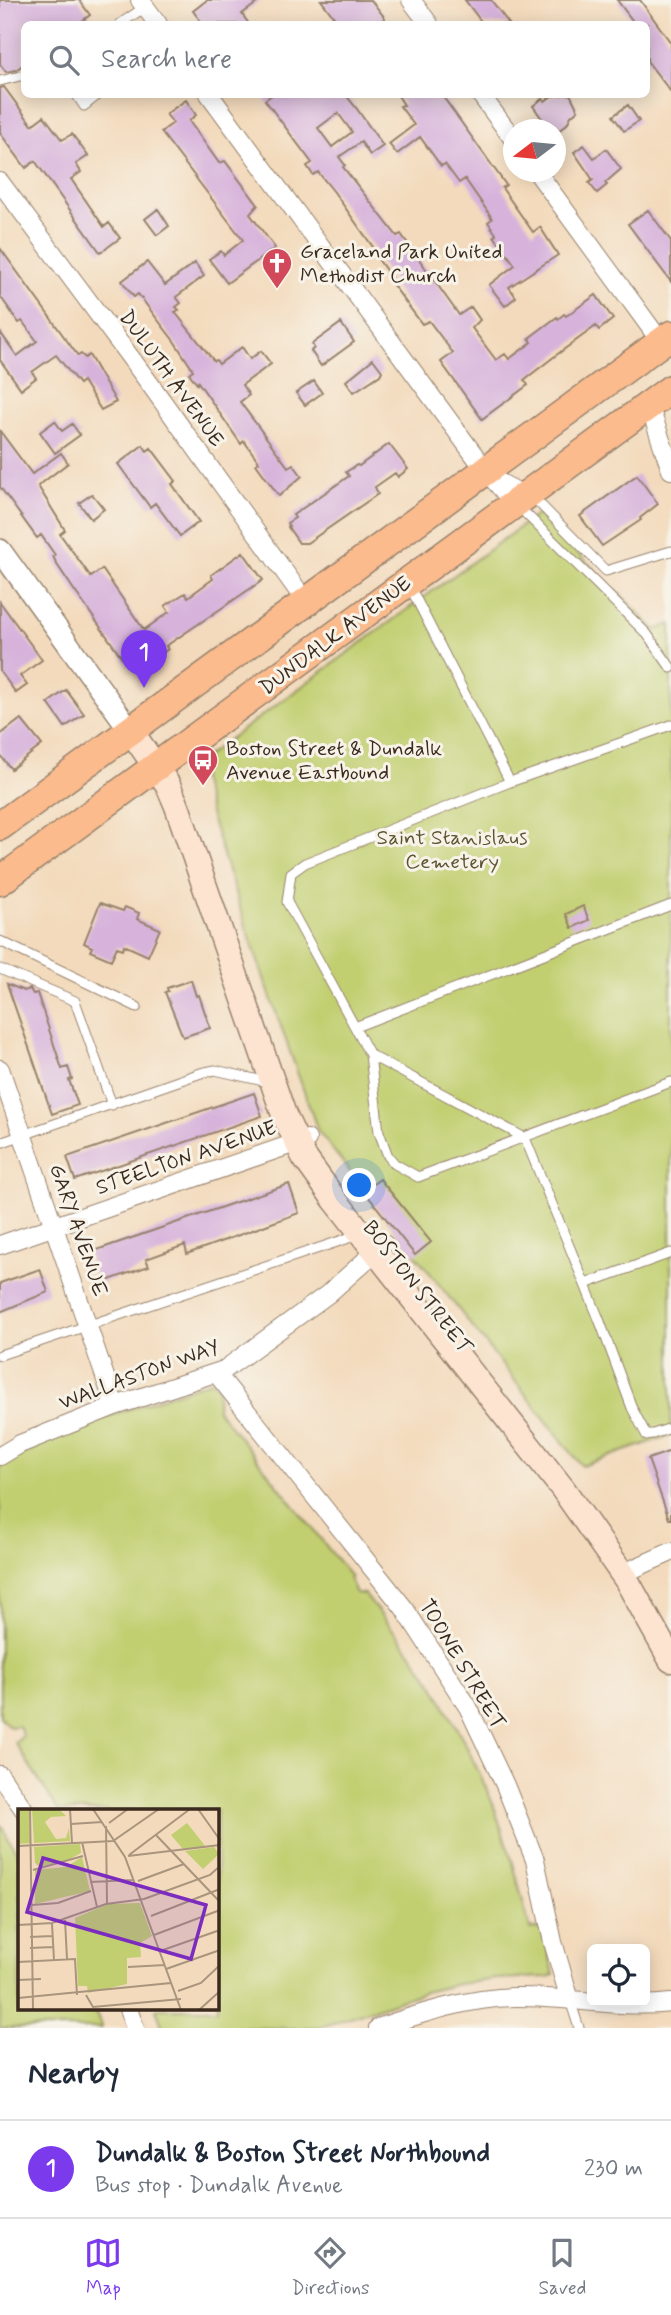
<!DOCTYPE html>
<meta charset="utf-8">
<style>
:root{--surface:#fff;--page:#f2f2f3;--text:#1f2937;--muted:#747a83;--line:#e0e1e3;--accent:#7c3aed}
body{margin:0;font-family:Mynerve,sans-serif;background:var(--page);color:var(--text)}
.controls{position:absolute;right:21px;bottom:21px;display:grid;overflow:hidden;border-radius:10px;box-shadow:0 4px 18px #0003}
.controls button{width:63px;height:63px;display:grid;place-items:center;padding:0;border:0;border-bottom:2px solid var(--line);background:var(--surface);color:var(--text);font:35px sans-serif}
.compass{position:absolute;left:503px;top:119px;width:63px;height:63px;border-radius:50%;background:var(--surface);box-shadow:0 4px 18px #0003;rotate:254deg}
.you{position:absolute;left:360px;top:1186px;width:24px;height:24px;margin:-18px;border:5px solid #fff;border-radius:50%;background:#1a73e8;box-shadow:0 0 0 10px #1a73e833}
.badge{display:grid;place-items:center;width:46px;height:46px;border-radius:50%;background:var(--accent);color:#fff;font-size:23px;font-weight:700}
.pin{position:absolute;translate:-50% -58px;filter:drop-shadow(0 2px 4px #0008)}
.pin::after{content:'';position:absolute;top:37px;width:24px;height:21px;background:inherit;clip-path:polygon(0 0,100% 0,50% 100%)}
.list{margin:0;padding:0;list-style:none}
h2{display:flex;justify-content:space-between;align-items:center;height:91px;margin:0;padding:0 28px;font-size:30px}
h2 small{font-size:23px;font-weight:400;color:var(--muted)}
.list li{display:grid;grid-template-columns:46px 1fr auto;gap:21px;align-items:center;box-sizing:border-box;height:98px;padding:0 28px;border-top:2px solid var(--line)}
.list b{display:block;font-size:26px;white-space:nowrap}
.list p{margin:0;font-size:23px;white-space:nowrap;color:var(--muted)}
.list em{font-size:23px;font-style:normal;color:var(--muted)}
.icon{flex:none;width:38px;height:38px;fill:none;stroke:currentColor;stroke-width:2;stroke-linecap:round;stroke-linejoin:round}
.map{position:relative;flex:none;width:671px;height:2028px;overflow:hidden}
.search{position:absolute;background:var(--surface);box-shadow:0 4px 18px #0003;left:21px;right:21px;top:21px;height:77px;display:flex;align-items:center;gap:18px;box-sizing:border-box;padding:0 24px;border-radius:10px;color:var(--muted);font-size:26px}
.sheet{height:189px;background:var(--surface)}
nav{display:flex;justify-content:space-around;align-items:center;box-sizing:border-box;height:98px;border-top:2px solid var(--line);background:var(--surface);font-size:19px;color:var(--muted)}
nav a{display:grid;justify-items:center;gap:4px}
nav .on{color:var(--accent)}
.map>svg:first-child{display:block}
.green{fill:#c1cf70;stroke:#7e7c47;stroke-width:2}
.building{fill:#d7b3dc;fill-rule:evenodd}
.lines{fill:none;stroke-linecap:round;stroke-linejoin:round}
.service-casing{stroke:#97826d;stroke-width:11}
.minor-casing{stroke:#97826d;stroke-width:20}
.tertiary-casing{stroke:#97826d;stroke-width:24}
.secondary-casing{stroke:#97826d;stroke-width:27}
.primary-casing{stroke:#97826d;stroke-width:31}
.service{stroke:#fff;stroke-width:9}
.minor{stroke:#fff;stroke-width:18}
.tertiary{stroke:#fff;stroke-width:21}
.secondary{stroke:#fde4d1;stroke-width:24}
.primary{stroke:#fbbb8d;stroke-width:28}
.labels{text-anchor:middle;stroke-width:6;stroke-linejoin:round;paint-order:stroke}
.poi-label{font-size:21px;fill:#3b2a1e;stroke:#f7f3e8;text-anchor:start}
.street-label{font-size:21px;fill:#3b2a1e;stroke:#f7f3e8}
.park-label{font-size:21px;fill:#5c5332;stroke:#f7f3e8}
.inset-road{fill:none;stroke:#a9947d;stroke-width:2}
.view{fill:#7b2cbf;fill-opacity:0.15;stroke:#7b2cbf;stroke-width:3.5}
.inset-edge{fill:none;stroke:#3b2a1e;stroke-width:3.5}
</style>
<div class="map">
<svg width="671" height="2028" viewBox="0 0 671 2028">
<rect width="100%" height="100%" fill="#f7f3e8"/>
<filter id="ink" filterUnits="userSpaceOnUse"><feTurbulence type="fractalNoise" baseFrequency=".0143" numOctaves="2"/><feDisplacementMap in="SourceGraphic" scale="14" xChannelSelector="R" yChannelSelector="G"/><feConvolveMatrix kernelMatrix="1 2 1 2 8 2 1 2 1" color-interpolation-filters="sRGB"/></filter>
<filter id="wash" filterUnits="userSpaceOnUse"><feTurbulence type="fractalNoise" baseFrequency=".00686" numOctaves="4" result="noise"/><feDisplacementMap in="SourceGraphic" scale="28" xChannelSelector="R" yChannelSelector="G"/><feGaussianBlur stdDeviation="1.57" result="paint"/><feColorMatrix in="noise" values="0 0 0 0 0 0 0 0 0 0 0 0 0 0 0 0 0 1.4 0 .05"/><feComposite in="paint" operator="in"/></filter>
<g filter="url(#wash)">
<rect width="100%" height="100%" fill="#f3dabc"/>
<path class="green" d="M538 514 656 630 671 624V1435L582 1466 318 1131 248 933 211 817 197 763Z
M210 1381 218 1386 217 1409 351 1577 349 1578 356 1593 364 1594 410 1651 433 1684 466 1745 492 1801 513 1863 530 1929 542 1928 554 1974 548 1977 496 1979 458 1984 424 1992 318 2028H163L156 2009H217V1811H59L15 1743 23 1736 19 1726 10 1727 0 1717V1466L69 1430Z
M0 1824 19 1856V2009H94L102 2028H0Z"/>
<g id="blocks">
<path class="building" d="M0 0H79L90 15 78 24H24V64L16 70 6 72 0 64Z
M207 0H261L242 14 249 24H203L193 11Z
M321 0H371L385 18 377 24H339Z
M465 0H491L509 24H483Z
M617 0H640L671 43V92L647 61V24H635Z
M4 87 32 125 44 116 62 140 72 134 88 156 76 164 81 172 71 179 104 227 109 223 120 238 104 250 100 252 35 161 26 168 0 133V88Z
M273 94H345L357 109 383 146 370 155 361 142 339 157 345 165 343 167 397 236 401 234 459 315 471 307 480 320 472 328 496 360 505 354 509 359 532 342 529 338 557 317 558 319 564 314 566 316 596 295 613 319 599 330 596 326 555 356 524 380 528 385 482 419 441 362 453 353 429 321 422 324 393 285 395 283 378 259 380 257 334 192 318 172 313 175 307 166 312 163 265 100ZM338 113 352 132 332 147 318 128Z
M397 94H441L506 185 502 188 533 232 540 227 558 255 509 287 516 297 505 306 489 285 515 265 494 236 496 234 488 222 492 219 490 215 465 179 459 183 445 164 441 166 420 137 397 154 389 144 414 125 400 106 404 105Z
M570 94 578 110 571 116 567 124 556 133V130H550L533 106 543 98 545 101 552 96Z
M186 100 196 115 189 121 219 163 225 161 258 205 250 214 275 248 227 283 209 259 221 251 224 255 243 240 161 132 173 123 166 114Z
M628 105 639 121 624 131 613 116Z
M584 145 594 158 606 149 621 169 605 183 607 185 597 193 589 183 593 180 574 152Z
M158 209 169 226 157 235 145 219Z
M648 210 671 241V282L628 224Z
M0 248 78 356 81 354 85 358 89 355 116 402 101 410 83 381 79 384 56 355 32 372 36 378 21 389 0 360V332L17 356 37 341 22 321 19 323 0 296Z
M147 262 165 285 195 263 204 276 176 297 181 303 176 307 179 310 175 312 214 361 216 360 219 364 242 347 250 359 261 351 271 364 242 385 249 395 240 402 288 467 293 464 302 476 279 496 256 464 259 462 244 441 241 444 198 382 197 384 189 373 193 370 174 341 138 294 134 297 122 281Z
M341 323 354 342 321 366 311 351 314 348 312 344Z
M373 359 382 371 380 375 354 392 346 381Z
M314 381 322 393 305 405 296 393Z
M55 421 62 431 72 424 80 435 55 453 40 432Z
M0 431 32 474 61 453 68 463 38 486 65 530 60 534 91 577 102 569 144 630 169 612 165 606 185 593 188 597 213 579 211 575 243 552 263 580 166 646 168 649 152 661 148 655 138 662 136 660 128 666 74 590 56 563 53 556 55 555 41 535 37 538 0 487Z
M389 444 408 469 398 477 395 473 375 487 378 494 307 543H299L288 527 289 526 287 523 295 518 293 515 349 476 346 472 357 465 359 466Z
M143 445 147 451 151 448 176 481 172 484 199 522 180 536 155 503 150 507 118 464Z
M637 475 658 504 640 518 641 520 602 546 580 516Z
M92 494 104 509 91 519 79 503Z
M0 602 42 660 20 676 27 685 16 693 0 671Z
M66 690 84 714 65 727 48 703Z
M21 719 42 745 11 769 0 755V735Z
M100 903 123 911 125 907 139 913 137 919 160 929 148 956 124 945 123 949 117 947 111 960 90 951 92 947 84 943Z
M583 906 589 920 572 928 566 914Z
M191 980 196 996 199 995 210 1028 183 1037 165 992 168 991 167 988Z
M7 984 24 991 30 989 33 994 37 993 62 1069 68 1067 72 1079 69 1080 78 1105 52 1114Z
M254 1093 262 1116 75 1180 67 1157Z
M380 1179 431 1242 415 1255 364 1191Z
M289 1184 299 1213 187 1254 185 1245 146 1259 149 1266 98 1284 88 1253Z
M40 1269 48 1292 0 1312V1283Z
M671 1451V1519H669L648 1459Z"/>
</g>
</g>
<g filter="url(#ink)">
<use href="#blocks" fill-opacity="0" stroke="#97826d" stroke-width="2"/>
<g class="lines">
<g class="service-casing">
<path id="service" d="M120 24 145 7
M0 81 24 75
M76 94 84 106 99 94
M499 477 529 493 606 571 671 551
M519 507 647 634 671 668
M409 585 510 782
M671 725 510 782 305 863 291 873 287 902 370 1055 379 1132 388 1156 395 1164 418 1177 671 1082
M0 941 137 1007
M0 969 75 1001 112 1105
M355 1027 671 905
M370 1055 525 1138 599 1319 632 1408 647 1436 671 1428
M0 1143 201 1073 215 1070 268 1082
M585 1284 671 1253
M0 1355 346 1239 357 1232
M570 2000 579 2028"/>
</g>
<g class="minor-casing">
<path id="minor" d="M140 0 158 24
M411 0 429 24
M209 94 486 471 515 504
M480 94 514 140
M537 172 661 342
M0 182 150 384 306 602
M649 405 671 470
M0 1069 115 1406
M0 1245 307 1139
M216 1373 404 1608 468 1707 505 1785 535 1860 553 1942 570 2000
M0 1456 20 1444 115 1406 224 1370 328 1294 384 1244
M635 1568 671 1552
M0 1775 25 1811
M128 2009 135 2028
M378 2028C422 2013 468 1998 515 1997 567 1996 618 2009 671 2003"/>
</g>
<g class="tertiary-casing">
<path id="tertiary" d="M0 550 131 731"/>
</g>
<g class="secondary-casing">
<path id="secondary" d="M131 731 168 785 177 806 284 1115 304 1157 335 1200 563 1489 626 1579 671 1660"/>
</g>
<g class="primary-casing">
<path id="primary" d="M0 826 671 335
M0 881 671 389"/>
</g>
<use href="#service" class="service"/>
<use href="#minor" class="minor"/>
<use href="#tertiary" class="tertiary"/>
<use href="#secondary" class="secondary"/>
<use href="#primary" class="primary"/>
</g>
</g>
<defs>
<g id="church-pin" transform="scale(1.575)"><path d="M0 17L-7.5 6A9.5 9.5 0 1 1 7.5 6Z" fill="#d1495b" stroke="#f7f3e8"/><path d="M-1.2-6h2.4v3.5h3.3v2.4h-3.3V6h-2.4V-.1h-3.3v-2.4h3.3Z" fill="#fff"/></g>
<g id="bus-pin" transform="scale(1.575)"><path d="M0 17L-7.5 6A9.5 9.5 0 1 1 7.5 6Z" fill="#d1495b" stroke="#f7f3e8"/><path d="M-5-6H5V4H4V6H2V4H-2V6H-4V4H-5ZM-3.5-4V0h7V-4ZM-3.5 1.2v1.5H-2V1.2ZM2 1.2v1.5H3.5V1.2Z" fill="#fff"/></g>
</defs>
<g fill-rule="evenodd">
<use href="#church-pin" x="277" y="263"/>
<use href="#bus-pin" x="203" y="760"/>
</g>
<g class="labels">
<g class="poi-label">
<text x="300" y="258">Graceland Park United<tspan x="300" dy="24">Methodist Church</tspan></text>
<text x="226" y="755">Boston Street &amp; Dundalk<tspan x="226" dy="24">Avenue Eastbound</tspan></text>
</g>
<g class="street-label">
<text transform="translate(172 378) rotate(54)" y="7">DULUTH AVENUE</text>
<text transform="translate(335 635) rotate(-37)" y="7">DUNDALK AVENUE</text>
<text transform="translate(186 1157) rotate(-19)" y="7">STEELTON AVENUE</text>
<text transform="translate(79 1230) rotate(71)" y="7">GARY AVENUE</text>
<text transform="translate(418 1287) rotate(52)" y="7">BOSTON STREET</text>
<text transform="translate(139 1374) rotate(-20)" y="7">WALLASTON WAY</text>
<text transform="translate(463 1664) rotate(59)" y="7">TOONE STREET</text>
</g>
<g class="park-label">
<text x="452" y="844">Saint Stanislaus<tspan x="452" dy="24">Cemetery</tspan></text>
</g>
</g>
<g transform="translate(18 1809)">
<rect width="201" height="201" fill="#f3dabc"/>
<path d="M0 0H11L12 34 0 35ZM14 0H41L48 7 33 8 27 13 38 30 48 29 51 19 52 32 16 34ZM169 14 188 38 165 40 153 26ZM62 35 63 44 50 51 21 58 17 54 16 38ZM196 38 201 45 185 60 167 42ZM64 48 72 82 17 95V61L48 58ZM122 94 134 127 122 134 123 148 109 149V175L70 184 69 177H60L57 109 90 95Z" fill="#c1cf70"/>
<path class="inset-road" d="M12 0 15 201M52 0 54 34M75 0 107 48 163 201M180 0 202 31M91 14 110 0M53 15 84 13M88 17 89 94M138 26 202 93M64 33 79 98M0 37 95 32 141 0M111 46 172 0M110 47 202 36M15 61 65 47M120 72 166 55M72 73 115 71M126 90 192 66 202 57M14 96 40 94 73 82M133 107 202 80M47 111 49 150M34 115 36 151M0 116 34 114 88 95 126 90M136 126 202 101M12 128 34 127M12 139 35 138M145 141 202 121M0 153 57 150 59 186M110 158 147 156M148 160 202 141M0 171 23 170M160 182 183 174 202 156M68 186 75 198 163 190M0 189 153 174M181 201 202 182"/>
<path class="view" d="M25 49 188 96 173 150 9 103Z"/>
<rect width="201" height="201" class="inset-edge"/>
</g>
</svg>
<div class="controls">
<button><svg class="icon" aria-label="locate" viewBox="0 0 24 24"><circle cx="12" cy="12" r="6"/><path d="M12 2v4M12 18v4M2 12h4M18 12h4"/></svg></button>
</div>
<svg class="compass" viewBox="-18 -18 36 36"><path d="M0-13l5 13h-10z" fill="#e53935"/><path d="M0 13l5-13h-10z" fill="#747a83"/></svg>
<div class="you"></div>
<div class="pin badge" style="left:144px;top:688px">1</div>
<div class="search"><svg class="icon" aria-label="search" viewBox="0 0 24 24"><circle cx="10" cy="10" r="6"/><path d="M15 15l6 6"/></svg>Search here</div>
</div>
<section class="sheet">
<h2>Nearby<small></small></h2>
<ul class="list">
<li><span class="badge">1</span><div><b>Dundalk &amp; Boston Street Northbound</b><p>Bus stop · Dundalk Avenue</p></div><em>230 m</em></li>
</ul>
</section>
<nav>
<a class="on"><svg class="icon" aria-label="map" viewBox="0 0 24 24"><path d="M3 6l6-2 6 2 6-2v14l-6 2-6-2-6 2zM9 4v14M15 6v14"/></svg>Map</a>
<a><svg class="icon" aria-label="directions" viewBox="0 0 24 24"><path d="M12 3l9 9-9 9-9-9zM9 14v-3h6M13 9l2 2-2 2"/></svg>Directions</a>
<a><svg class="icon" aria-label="saved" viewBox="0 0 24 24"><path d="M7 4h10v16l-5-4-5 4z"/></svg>Saved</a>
</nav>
